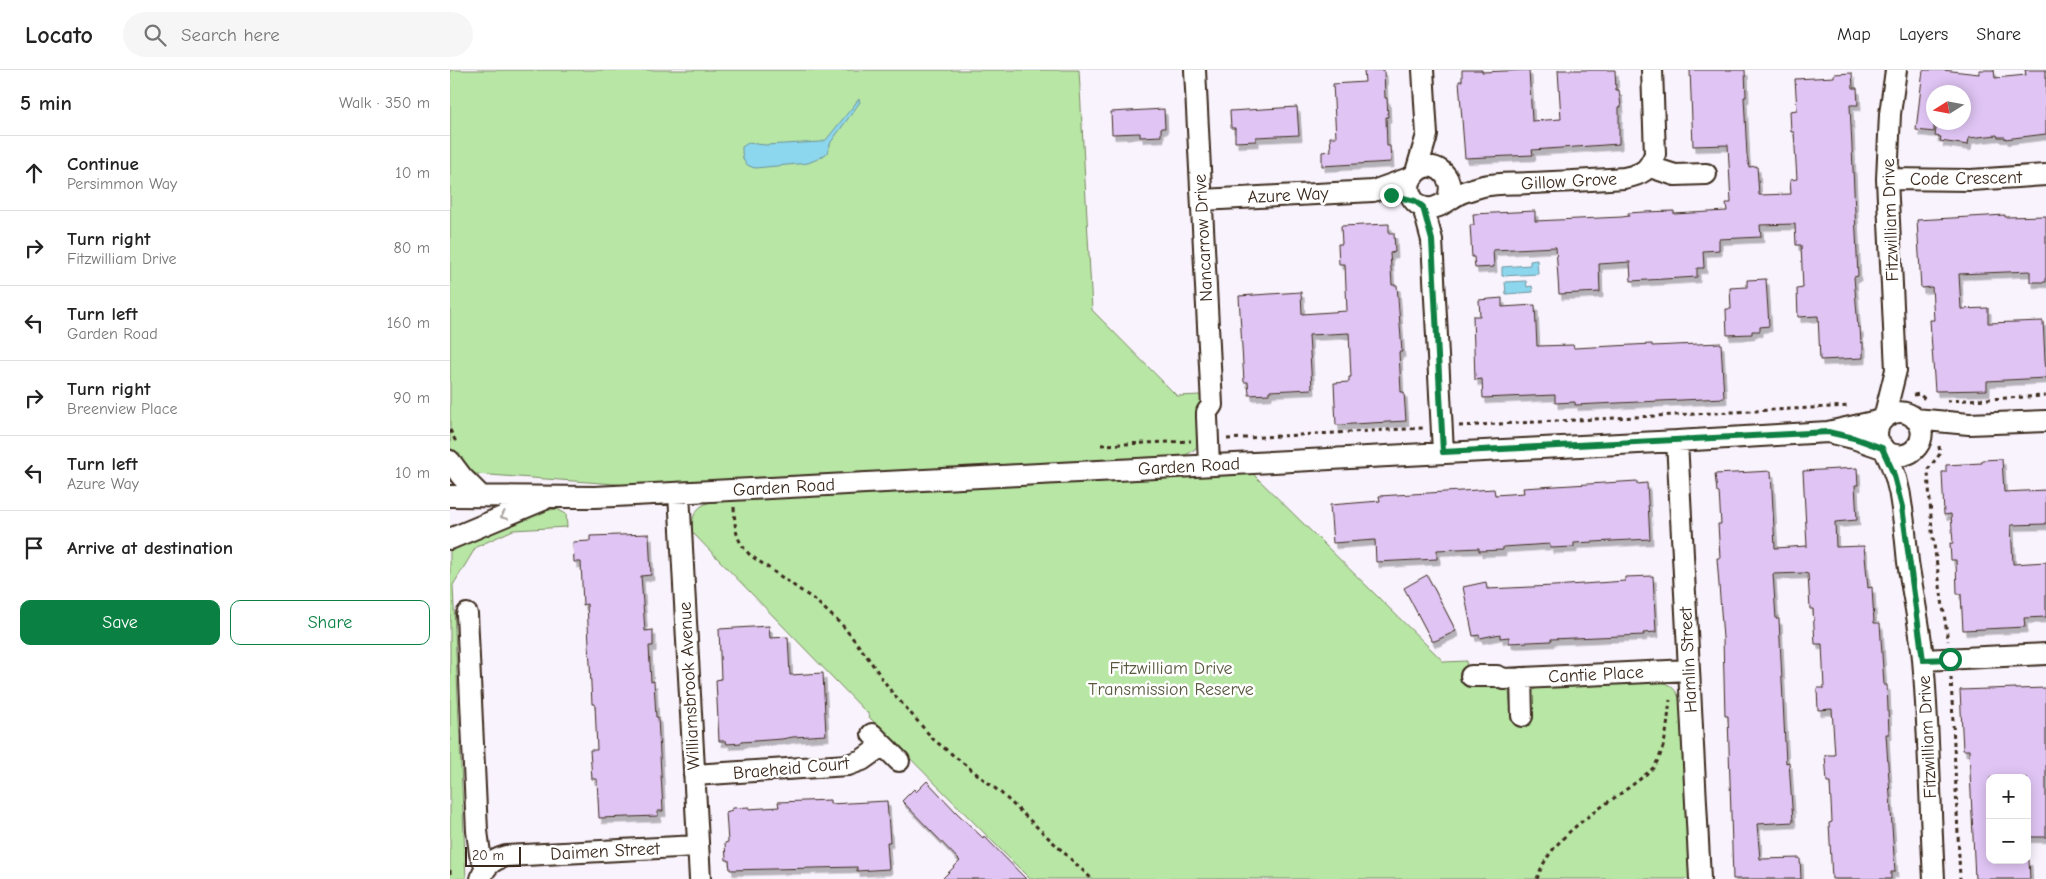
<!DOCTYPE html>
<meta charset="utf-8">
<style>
:root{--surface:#fff;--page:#f6f6f6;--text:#222;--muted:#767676;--line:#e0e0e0;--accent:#0b8043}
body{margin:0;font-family:"Comic Neue",sans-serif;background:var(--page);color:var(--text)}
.controls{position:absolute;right:15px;bottom:15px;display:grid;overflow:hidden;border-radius:10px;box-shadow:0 2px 12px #0003}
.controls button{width:45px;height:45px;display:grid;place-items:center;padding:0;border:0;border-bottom:1px solid var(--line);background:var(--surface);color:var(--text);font:25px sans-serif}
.compass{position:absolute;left:1476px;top:15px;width:45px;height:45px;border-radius:50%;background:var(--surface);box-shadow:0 2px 12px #0003;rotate:259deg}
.scale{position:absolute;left:15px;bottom:12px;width:56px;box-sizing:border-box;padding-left:5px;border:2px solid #3b2a1e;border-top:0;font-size:14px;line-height:18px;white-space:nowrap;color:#3b2a1e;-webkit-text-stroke:4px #fff;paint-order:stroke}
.stop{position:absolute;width:15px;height:15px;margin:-11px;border:4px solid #0b8043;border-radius:50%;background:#fff}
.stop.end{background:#0b8043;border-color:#fff;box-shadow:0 1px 5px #0008}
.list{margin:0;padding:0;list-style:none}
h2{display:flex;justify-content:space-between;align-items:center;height:65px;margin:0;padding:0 20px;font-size:21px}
h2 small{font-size:16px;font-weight:400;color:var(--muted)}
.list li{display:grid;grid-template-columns:32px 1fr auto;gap:15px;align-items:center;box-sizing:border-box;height:75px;padding:0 20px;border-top:1px solid var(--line)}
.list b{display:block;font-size:19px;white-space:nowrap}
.list p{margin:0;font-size:16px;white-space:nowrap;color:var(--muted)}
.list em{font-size:16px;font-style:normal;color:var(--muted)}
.actions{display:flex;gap:10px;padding:15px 20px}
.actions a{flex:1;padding:11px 0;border:1px solid var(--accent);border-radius:10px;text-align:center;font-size:18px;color:var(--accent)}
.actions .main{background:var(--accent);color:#fff}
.icon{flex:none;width:28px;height:28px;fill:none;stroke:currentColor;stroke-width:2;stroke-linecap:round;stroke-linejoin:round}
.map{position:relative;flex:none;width:1596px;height:809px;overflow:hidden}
header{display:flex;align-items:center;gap:30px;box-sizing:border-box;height:70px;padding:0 25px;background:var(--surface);border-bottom:1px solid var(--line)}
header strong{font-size:24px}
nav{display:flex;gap:28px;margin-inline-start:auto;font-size:18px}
.search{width:350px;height:45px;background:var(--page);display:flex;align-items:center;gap:12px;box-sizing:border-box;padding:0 18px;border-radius:28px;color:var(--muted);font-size:19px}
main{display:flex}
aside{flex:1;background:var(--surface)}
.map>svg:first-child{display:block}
.green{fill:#b8e6a5;stroke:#7a8862}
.water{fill:#8dd7ee;stroke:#6c929b}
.building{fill:#e0c5f4;stroke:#3b2a1e;filter:url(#shadow)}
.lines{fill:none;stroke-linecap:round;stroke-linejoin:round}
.minor-casing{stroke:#3b2a1e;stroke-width:24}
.path{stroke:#3b2a1e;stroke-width:3;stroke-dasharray:4 4;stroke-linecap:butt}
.minor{stroke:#fff;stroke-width:20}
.oneway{stroke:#a79f9a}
.route{stroke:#0b8043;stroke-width:6}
.labels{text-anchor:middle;stroke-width:5;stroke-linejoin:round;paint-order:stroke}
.street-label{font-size:18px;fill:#3b2a1e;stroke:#fff}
.park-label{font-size:18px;fill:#5a5940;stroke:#fff}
</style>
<header>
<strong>Locato</strong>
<div class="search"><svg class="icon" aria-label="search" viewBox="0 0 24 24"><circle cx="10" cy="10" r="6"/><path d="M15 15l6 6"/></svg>Search here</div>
<nav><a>Map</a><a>Layers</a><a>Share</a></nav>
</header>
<main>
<aside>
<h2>5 min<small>Walk · 350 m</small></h2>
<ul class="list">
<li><svg class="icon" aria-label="ahead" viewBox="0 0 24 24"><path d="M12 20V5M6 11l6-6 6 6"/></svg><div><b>Continue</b><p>Persimmon Way</p></div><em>10 m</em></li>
<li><svg class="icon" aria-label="right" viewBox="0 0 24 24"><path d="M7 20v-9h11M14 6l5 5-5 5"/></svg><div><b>Turn right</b><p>Fitzwilliam Drive</p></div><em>80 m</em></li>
<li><svg class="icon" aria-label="left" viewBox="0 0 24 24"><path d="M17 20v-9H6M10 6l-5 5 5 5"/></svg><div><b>Turn left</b><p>Garden Road</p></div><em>160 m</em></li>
<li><svg class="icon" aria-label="right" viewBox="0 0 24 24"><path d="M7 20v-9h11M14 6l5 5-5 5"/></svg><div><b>Turn right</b><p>Breenview Place</p></div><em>90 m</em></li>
<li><svg class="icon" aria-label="left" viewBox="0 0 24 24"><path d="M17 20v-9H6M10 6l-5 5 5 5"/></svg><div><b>Turn left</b><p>Azure Way</p></div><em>10 m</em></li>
<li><svg class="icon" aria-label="arrive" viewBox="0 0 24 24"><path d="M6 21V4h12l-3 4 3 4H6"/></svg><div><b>Arrive at destination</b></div></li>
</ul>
<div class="actions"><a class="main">Save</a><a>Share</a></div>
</aside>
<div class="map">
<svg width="1596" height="809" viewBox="0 0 1596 809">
<defs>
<filter id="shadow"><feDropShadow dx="3" dy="5.5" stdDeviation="0" flood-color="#0004"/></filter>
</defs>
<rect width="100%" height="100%" fill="#f9f3fd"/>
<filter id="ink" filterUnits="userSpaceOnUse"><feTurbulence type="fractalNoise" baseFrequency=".02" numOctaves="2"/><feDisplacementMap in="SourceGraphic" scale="10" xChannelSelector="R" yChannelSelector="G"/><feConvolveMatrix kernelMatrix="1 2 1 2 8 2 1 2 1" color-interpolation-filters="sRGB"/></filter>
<g filter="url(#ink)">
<path class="green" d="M0 0H629L642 240 727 326 751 325C753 352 761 382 726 387L179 415 26 404C13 397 7 390 0 376Z
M802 403 994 592 1017 591 1016 597 1012 603 1022 612H1047V619L1059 621 1062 652 1083 650 1082 624 1083 620 1087 618 1206 611C1220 613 1227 619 1231 633L1239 809H580L419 647 420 645 416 642 242 462C241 445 247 434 265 431Z
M107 439 116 444 117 457 63 460 26 477 3 515 16 809H0V477L78 443Z"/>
<path class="water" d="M409 29 410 32 381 72 377 83 370 88 358 93 305 98C293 95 292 89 292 77L298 73 315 75 371 72 376 70Z
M1087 190 1088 204 1052 206V197L1080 195V191Z
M1076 211 1077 217 1082 216 1083 222 1056 224 1055 212Z"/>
<path class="building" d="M914 0H934L935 28H937L938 47H936L937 76H940L941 92 872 96V82L881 81 880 67H886L883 14 915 12Z
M1012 0H1032V2L1079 0 1082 51 1111 49 1108 0H1165L1166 20H1169L1171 37H1169V74L1082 80 1083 85 1015 88 1009 11H1012Z
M1240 0H1295L1296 27H1294L1297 85 1299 97 1307 96 1309 125 1341 124 1340 110 1347 109 1344 62H1341L1340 41 1347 40 1345 9 1384 7V4L1402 3 1403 18H1407L1408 35H1400L1408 206 1404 207 1408 258 1410 257 1411 273 1413 272V288L1370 290 1368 246 1348 247 1347 219 1353 218 1351 175H1346L1345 154 1310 155 1311 167 1269 169V180L1253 181 1254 198H1247V207L1181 211 1180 192 1149 194 1150 222 1109 224 1106 177 1043 180 1044 197 1025 198 1024 187H1022L1020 155H1024L1023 144 1085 141V151L1172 147 1179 146 1178 143 1194 142 1224 141V144L1277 141 1276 133H1281L1278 75 1243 76Z
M1473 0H1493L1529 4V0H1544L1545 8 1576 5 1575 0H1596V64L1555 69V67H1548L1547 65 1519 68 1518 75 1490 71 1491 67 1485 66 1487 52H1514V22H1484V62L1466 60Z
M847 37 849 65 806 67V71L785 72V58H781L780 41Z
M714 39 715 58H711V66L690 67V63L662 64 661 42Z
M1555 145V147L1596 146V212H1580V201L1509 204 1511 239 1538 238V253L1593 251 1596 308 1537 311V320L1485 321 1480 250H1484L1482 217 1471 218 1467 150Z
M939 154V163H944L945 182 940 183 942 215H947L952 282H949L951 322H954L956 351 886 355 884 313 899 312V307H901L899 263 859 265 862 319 819 321V324L799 325 798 312H794L789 226 851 222 852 244 897 241 895 194H889L888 174H892L891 156Z
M1316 209 1319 256 1310 257V261H1302V264L1277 265 1276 239H1281L1280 218 1297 217V210Z
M1052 228V237L1085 235 1087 276 1123 275 1124 278 1202 274V276L1271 273 1274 328 1125 335V332L1105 333V325L1033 328 1032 309 1025 310 1023 246H1030L1029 230Z
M1552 389 1554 422 1596 420V454L1561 455 1563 494 1596 492V547L1574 548 1575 557 1513 560 1511 524H1507L1506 490H1501L1500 473H1503L1501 444 1494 445 1492 402H1496V395L1532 393V390Z
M1407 398 1408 415H1405L1407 450 1385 452 1386 477 1414 476 1418 518 1422 517 1424 553H1430L1434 615H1437L1439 664H1436L1445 802H1441V809H1382L1379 753 1382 752 1380 712H1377L1375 685H1385L1382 639 1368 640 1367 618H1374L1372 574H1365L1363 539H1360L1358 504 1354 503 1323 504 1326 549H1329L1336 693 1339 692 1343 752 1307 754 1310 789 1350 788 1351 809H1283L1278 646H1275L1273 568 1267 488H1270L1268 454H1271L1269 422H1267L1265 404 1321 401 1325 478 1357 476 1353 401Z
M1187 411V414L1197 413 1200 469 1124 473V477L1100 478V474L1053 477V480L1029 481V478L987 480V489L926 492 925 470 883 473 880 435 930 431 929 426 1044 419 1045 425 1074 423 1073 418Z
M199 464 201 505 191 506 195 561 203 560V576H199L201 612 204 611 206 647H208L213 741H208V746L149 748 147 709H142L140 680H147L145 634H142L137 534 133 535 131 492H124L123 472 140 471V466Z
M977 505 1006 561 985 571H982L954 518Z
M1203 506 1206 562 1193 563 1194 565 1101 569V571L1059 573V567L1050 568V564L1030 568 1029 565 1023 566 1013 517 1036 512 1037 519 1104 516 1175 511V507Z
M319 556 320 568 338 567 340 605 373 603 376 665 343 667 332 669 291 672V673L277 674 276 671H269L266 610 271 609 269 559Z
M1566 618V619L1596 618V767H1577V708H1540V790H1579L1580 809H1525L1519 680H1513L1510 620Z
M477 711 506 742 533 768 534 766 576 809H492L510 791 452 731 464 719 466 722Z
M380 730V734L437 731 440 772H437L439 799 407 801V797L280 800 279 790H276L275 773 278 772 276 742 282 740 283 738 299 737V739L329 737 328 732Z"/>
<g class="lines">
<g class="minor-casing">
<path id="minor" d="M745 0 762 335 757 342V347L759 395
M1200 97 1225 105 1256 104
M966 102 977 65 973 0
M1437 109 1521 110 1596 105
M752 130 923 121 962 107
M997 130C1009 105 979 84 963 106 954 118 962 136 977 138 989 140 1000 128 1011 123 1018 120 1026 118 1033 116 1047 113 1064 114 1079 113 1111 112 1143 110 1174 108 1193 104 1198 101 1205 84L1202 0
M973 137 982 170 993 382
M1434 348 1446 300 1437 109 1440 44 1446 0
M1465 349 1519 354 1596 351
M1382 363 1403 368 1432 378
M1227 371 1250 809
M1434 380C1461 399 1486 363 1462 346 1448 336 1427 347 1427 364 1427 372 1431 375 1435 381 1444 398 1450 421 1452 439 1455 457 1456 474 1458 492 1463 525 1470 557 1473 589 1479 662 1480 736 1484 809
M0 391 12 407 30 425
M229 423 250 809
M0 426 145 427 1227 371 1378 362 1432 350
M0 469 93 430
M17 544 27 761 30 784 36 797
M1473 590 1596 584
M1021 606H1047L1054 609 1239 600
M1071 608 1072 646
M422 664 449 691
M244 705 398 695 412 690 433 675
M31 809C35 795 43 790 56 786L247 776"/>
</g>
<path class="path" d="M1464 325 1469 324 1476 330
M1497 331 1596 326
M1009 356 1400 336
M0 360 5 370 0 371
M777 369 973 358
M651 375 741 371
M1489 376 1490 384 1478 399V402L1482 461 1498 571
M284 437C285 458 285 470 300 485L366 531 393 556 416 585 441 621 484 670 551 723 642 809
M1501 607 1510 809
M0 800V809
M1087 809C1104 757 1167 732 1203 698 1217 679 1217 653 1220 630"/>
<use href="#minor" class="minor"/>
</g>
<defs><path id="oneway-chevron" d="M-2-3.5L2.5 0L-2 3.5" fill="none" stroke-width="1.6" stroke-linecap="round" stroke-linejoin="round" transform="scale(1.25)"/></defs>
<use class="oneway" href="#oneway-chevron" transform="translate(54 446) rotate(158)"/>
</g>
<g class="lines" filter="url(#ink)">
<path class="route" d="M941 125 965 131 973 137 982 170 993 382 1378 362 1404 368 1432 378 1443 402 1452 437 1473 590 1500 589"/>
</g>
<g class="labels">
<g class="street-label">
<text transform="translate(1516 108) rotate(-1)" y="6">Code Crescent</text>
<text transform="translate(1119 111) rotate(-3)" y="6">Gillow Grove</text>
<text transform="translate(838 125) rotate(-3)" y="6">Azure Way</text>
<text transform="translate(1440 150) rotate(-92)" y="6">Fitzwilliam Drive</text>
<text transform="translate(753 168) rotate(-93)" y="6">Nancarrow Drive</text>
<text transform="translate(739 396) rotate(-3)" y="6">Garden Road</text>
<text transform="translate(334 417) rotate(-3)" y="6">Garden Road</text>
<text transform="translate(1238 590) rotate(-93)" y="6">Hamlin Street</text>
<text transform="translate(1146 604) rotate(-3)" y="6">Cantie Place</text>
<text transform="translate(239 616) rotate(-93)" y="6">Williamsbrook Avenue</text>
<text transform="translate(1477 667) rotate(-93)" y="6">Fitzwilliam Drive</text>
<text transform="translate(341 698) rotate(-5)" y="6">Braeheid Court</text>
<text transform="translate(155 781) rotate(-3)" y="6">Daimen Street</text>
</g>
<g class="park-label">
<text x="721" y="604">Fitzwilliam Drive<tspan x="721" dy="21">Transmission Reserve</tspan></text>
</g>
</g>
</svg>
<div class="controls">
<button>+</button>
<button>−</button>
</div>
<svg class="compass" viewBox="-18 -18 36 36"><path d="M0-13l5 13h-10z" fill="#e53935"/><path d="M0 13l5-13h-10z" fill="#767676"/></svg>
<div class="scale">20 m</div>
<div class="stop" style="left:1500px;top:589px"></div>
<div class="stop end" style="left:941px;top:125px"></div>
</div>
</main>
